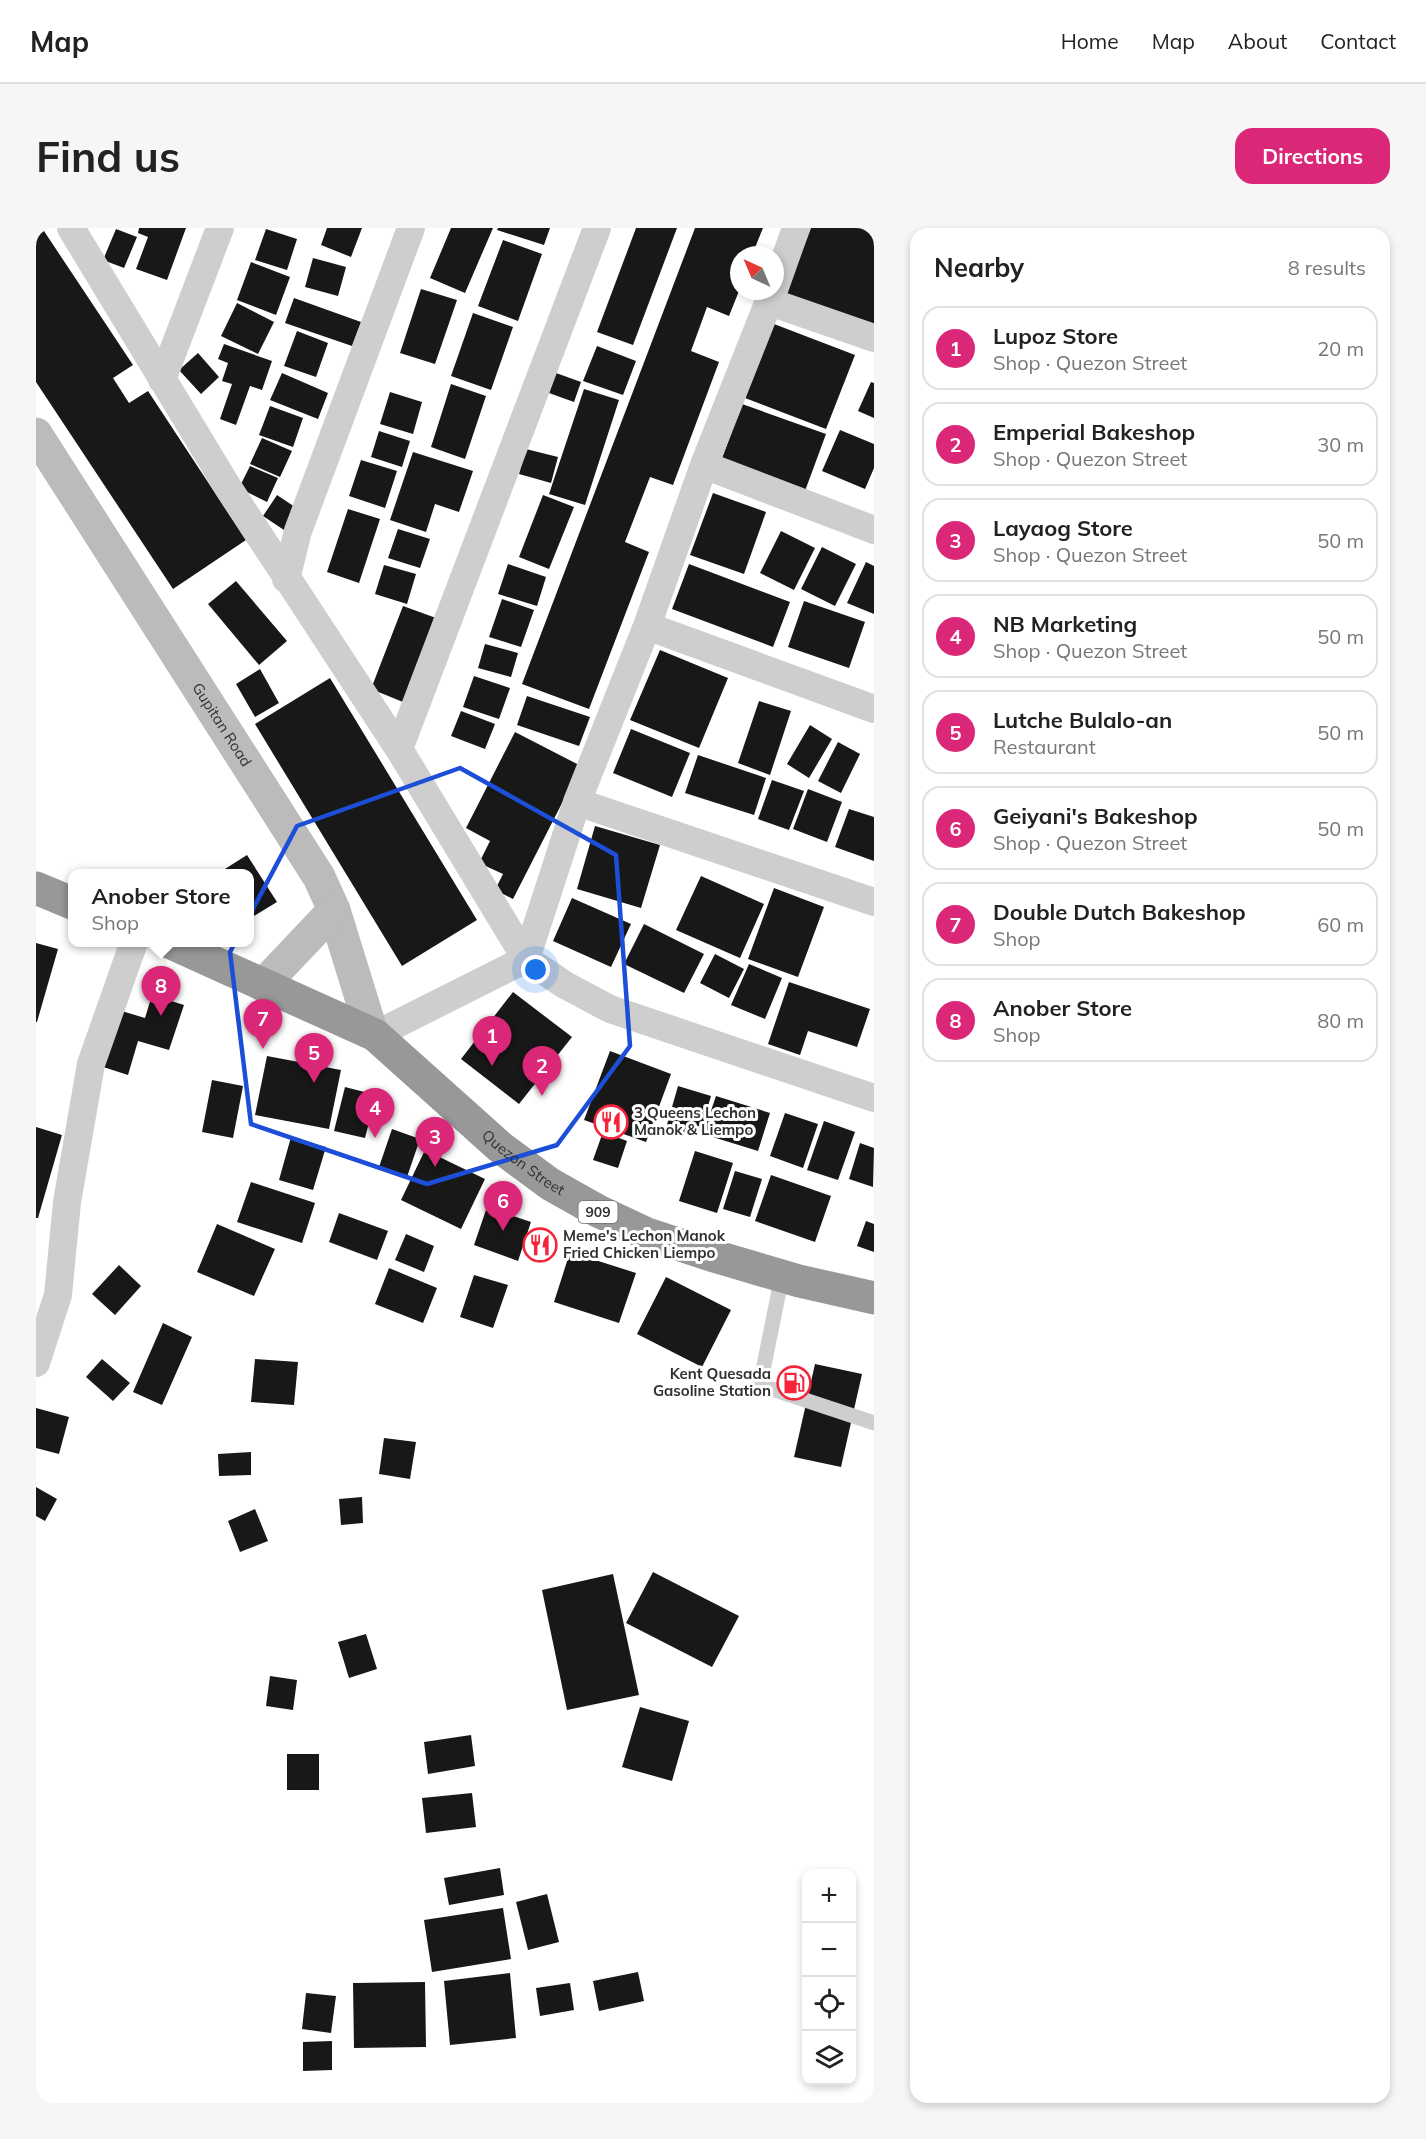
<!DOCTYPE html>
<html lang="en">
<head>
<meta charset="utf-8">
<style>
  body { margin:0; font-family:Mulish,sans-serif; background:#f6f6f6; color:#222 }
  .controls { position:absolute; right:18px; bottom:18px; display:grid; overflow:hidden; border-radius:12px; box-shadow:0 3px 9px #0003 }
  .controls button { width:54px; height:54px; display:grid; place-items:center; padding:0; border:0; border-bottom:2px solid #e0e0e0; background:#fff; color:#222; font:30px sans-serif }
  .compass { position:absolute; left:694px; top:18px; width:54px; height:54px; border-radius:50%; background:#fff; box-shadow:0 3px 9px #0003; rotate:316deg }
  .you { position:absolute; left:500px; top:742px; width:21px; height:21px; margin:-15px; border:4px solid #fff; border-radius:50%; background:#1a73e8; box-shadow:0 0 0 9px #1a73e833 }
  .badge { display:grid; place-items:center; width:39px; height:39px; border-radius:50%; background:#db2777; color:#fff; font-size:20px; font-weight:700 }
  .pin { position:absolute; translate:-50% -50px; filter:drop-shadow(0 2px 3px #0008) }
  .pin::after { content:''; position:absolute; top:32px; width:21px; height:18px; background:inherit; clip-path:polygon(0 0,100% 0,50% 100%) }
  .popup { position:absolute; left:32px; top:641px; width:186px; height:78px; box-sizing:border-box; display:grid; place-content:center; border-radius:12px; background:#fff; filter:drop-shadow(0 2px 4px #0005); font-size:20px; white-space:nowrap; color:#767676 }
  .popup b { font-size:22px; color:#222 }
  .popup::after { content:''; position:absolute; left:50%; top:100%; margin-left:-12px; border:12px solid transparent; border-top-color:#fff }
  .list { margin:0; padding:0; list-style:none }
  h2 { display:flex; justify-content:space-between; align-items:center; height:78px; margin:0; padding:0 24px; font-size:26px }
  h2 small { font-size:20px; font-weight:400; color:#767676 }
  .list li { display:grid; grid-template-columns:39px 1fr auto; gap:18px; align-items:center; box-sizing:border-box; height:84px; margin:0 12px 12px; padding:0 12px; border:2px solid #e0e0e0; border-radius:18px }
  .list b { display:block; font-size:22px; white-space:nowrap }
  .list p { margin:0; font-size:20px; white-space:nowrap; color:#767676 }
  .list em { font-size:20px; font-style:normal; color:#767676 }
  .icon { flex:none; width:33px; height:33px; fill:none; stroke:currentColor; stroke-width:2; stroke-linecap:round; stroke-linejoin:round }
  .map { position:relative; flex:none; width:838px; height:1875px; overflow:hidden; border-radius:18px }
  header { display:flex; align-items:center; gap:36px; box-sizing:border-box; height:84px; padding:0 30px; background:#fff; border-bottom:2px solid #e0e0e0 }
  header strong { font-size:28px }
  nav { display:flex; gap:33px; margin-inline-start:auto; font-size:21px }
  .intro { display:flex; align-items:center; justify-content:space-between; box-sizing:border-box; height:144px; padding:0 36px }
  h1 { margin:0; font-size:42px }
  .button { padding:15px 27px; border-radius:18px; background:#db2777; color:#fff; font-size:21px; font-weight:700 }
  main { display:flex; gap:36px; padding:0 36px }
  aside { flex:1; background:#fff; border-radius:18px; box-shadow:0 3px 9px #0003 }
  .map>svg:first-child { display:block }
</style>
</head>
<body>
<header>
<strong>Map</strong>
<nav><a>Home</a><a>Map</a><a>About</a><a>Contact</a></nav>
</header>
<div class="intro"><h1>Find us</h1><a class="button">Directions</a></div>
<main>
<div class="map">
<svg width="838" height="1875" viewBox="0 0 838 1875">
  <rect width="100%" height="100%" fill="#fff"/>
  <path fill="#181818" d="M0 0H6L97 137 77 150 93 175 112 163 210 312 137 361 0 154Z
    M103 0H150L131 52 100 41 112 9 102 5Z
    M291 0H326L315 29 285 17Z
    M415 0H457L429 65 394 50Z
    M462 0H514L508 17 461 2Z
    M600 0H641L597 117 561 104Z
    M659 0H727L716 27H703V63L693 88 671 79 655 123 683 134 637 257 614 249 589 314 613 324 553 481 486 456Z
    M775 0H838V103L748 68Z
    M80 1 101 9 88 40 67 32Z
    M230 1 261 11 251 42 219 32Z
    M467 12 506 26 482 93 442 78Z
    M277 30 310 39 302 68 269 59Z
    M215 34 254 49 240 87 201 72Z
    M385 61 421 72 399 136 364 125Z
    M258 70 325 94 316 118 249 95Z
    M201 75 238 94 222 126 185 108Z
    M437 85 477 99 455 162 415 148Z
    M738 96 819 127 790 201 709 170Z
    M261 103 292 115 280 149 248 138Z
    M188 116 236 133 226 162 214 158 200 197 184 191 196 156 186 153 192 135 182 131Z
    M561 118 600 133 587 167 547 153Z
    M162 125 183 149 165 166 143 142Z
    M246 145 292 165 282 191 234 172Z
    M520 145 545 154 538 174 513 165Z
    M835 154 838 155V190L822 183Z
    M415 156 450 168 429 231 395 219Z
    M548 161 583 172 549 277 513 266Z
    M354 164 386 174 377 206 344 196Z
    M706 176 790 206 769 263 685 233Z
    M234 178 267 190 257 219 223 207Z
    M804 202 838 216V240L829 261 786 243Z
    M343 203 374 213 366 239 335 229Z
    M226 210 256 223 244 249 214 236Z
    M490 221 522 229 515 255 483 246Z
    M377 224 437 243 423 284 399 276 390 304 354 292Z
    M325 232 361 243 349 280 313 268Z
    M214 238 242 250 231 274 203 260Z
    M677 265 730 284 708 346 654 327Z
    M241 267 265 283 251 304 227 288Z
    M507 267 538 279 513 341 483 329Z
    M312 281 344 291 323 355 291 344Z
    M362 301 394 311 384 340 352 330Z
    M745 303 779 320 758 362 724 345Z
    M786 319 820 336 799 378 765 361Z
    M830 334 838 338V386L811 375Z
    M472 336 510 349 501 378 462 366Z
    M653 336 754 374 737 419 636 381Z
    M348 337 380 346 371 376 339 366Z
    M200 353 251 413 223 437 172 376Z
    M466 371 498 382 485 419 453 409Z
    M768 373 829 394 813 440 752 419Z
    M367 378 400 390 367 474 335 461Z
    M449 416 482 425 475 449 442 440Z
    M624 422 692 450 663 520 594 492Z
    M224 441 243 475 219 489 200 456Z
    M438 448 474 460 463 491 427 479Z
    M294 450 441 692 366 738 219 496Z
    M491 468 554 489 543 518 481 497Z
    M723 473 755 483 734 547 702 535Z
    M425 483 459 496 449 521 415 508Z
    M774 497 796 511 773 550 751 536Z
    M595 501 654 525 636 569 577 545Z
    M479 504 545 538 477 671 459 662 467 646 443 635 454 613 430 600Z
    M802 514 824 526 805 565 782 553Z
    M662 527 730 550 718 587 649 565Z
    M736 552 768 563 753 602 722 591Z
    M772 561 806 574 791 614 757 601Z
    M813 581 838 589V633L799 619Z
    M559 598 624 617 605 680 541 661Z
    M211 627 241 674 213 691V646H181Z
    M665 648 728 676 704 730 640 702Z
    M738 660 788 679 762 749 712 731Z
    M536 670 595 696 575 739 517 713Z
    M608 696 668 726 648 765 588 736Z
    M0 715 22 721 1 794H0Z
    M679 726 708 741 693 770 664 755Z
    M713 736 746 750 729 791 695 777Z
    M753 754 834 781 821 819 772 803 764 827 732 816Z
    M477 764 536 809 483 876 425 831Z
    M116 767 148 777 133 822 102 813 92 847 61 837 79 781 109 790Z
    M574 823 635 846 610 914 548 892Z
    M231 828 305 842 293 901 219 887Z
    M176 852 207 858 197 910 166 904Z
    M642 858 675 868 663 909 630 900Z
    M309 859 340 867 329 910 298 903Z
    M680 868 734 885 722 923 667 906Z
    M749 885 782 896 767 940 734 928Z
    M788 893 819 904 802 952 771 942Z
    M0 899 26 907 2 990H0Z
    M356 901 384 911 371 949 343 939Z
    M567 904 591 913 582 940 557 932Z
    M255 909 290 919 277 962 243 952Z
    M824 915 838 920 837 959 813 951Z
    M389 922 449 951 425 1001 365 972Z
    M659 923 697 935 681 985 643 973Z
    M699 943 726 951 714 989 687 981Z
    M735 947 795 968 779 1014 719 993Z
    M215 954 279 975 266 1015 201 994Z
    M451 979 495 994 482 1033 438 1017Z
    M303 985 352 1003 341 1032 293 1014Z
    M830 993 838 996V1024L821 1018Z
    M181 996 239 1021 218 1068 161 1044Z
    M370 1006 398 1018 388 1044 359 1032Z
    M534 1024 600 1045 583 1095 518 1074Z
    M83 1037 105 1058 79 1087 56 1066Z
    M353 1040 401 1060 387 1095 339 1076Z
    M438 1047 472 1057 457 1100 424 1089Z
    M630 1049 695 1082 666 1139 601 1106Z
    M127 1095 156 1109 126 1177 97 1164Z
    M66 1131 94 1155 77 1173 50 1149Z
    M219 1131 262 1134 258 1177 215 1174Z
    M779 1136 826 1146 805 1239 758 1229Z
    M0 1180 33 1189 23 1226 0 1220Z
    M348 1210 380 1214 374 1251 343 1246Z
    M215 1224V1247L183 1248 182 1226Z
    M0 1259 21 1271 9 1293 0 1288Z
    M326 1269 327 1295 305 1297 303 1271Z
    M219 1281 232 1313 204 1324 192 1293Z
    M617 1344 703 1388 676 1439 590 1395Z
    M577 1346 603 1467 531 1482 506 1362Z
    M330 1406 341 1441 313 1450 302 1414Z
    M234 1448 261 1452 257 1482 230 1478Z
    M604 1479 653 1493 636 1553 586 1539Z
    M435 1507 439 1538 392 1546 388 1514Z
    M251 1526H283V1562H251Z
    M436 1565 440 1599 390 1605 386 1570Z
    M464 1640 468 1667 413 1677 408 1650Z
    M511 1666 523 1714 492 1722 480 1674Z
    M467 1680 475 1731 396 1744 388 1692Z
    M602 1744 608 1773 563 1783 557 1753Z
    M474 1745 480 1810 414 1817 408 1753Z
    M389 1754 390 1819 318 1820 317 1755Z
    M534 1755 538 1782 504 1788 500 1760Z
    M270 1765 300 1768 295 1805 266 1801Z
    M296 1813V1842L267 1843V1814Z"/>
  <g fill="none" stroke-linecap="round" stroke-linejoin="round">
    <path stroke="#cecece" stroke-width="15" d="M746 1048 724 1157 838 1195"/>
    <path stroke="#cecece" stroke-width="28" d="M35 0 193 261 363 521 490 731 529 757 574 781 838 870
      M739 59 760 0
      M734 74 838 110
      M126 152 184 0
      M668 237 838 302
      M250 351 262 303 375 0
      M611 398 838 481
      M363 521 561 0
      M541 574 838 674
      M339 807 490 731 541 574 611 398 668 237 737 63
      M0 1135 22 1067 31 974 55 836 98 714"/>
    <g stroke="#bbb" stroke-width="33">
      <path id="s1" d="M0 206 283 649 298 682 336 805"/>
      <path d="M227 757 298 682"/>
    </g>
    <g stroke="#989898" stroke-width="33">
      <path d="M0 660 36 675"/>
      <path id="s2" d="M133 714 339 807 464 919 514 956 562 983 611 1006 678 1028 763 1053 838 1070"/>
    </g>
  </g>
  <path fill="none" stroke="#1d4ed8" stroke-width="4.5" stroke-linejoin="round" d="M424 540 580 627 594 818 521 917 391 956 215 896 194 724 261 598Z"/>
  <defs>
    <symbol id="restaurant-ring" viewBox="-11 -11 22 22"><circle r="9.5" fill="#fff" stroke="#f6253c" stroke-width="1.5"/><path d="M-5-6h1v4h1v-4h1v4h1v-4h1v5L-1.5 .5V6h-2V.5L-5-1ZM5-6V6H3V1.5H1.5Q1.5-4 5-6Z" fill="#f6253c"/></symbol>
    <symbol id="fuel-ring" viewBox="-11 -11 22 22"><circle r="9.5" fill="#fff" stroke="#f6253c" stroke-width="1.5"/><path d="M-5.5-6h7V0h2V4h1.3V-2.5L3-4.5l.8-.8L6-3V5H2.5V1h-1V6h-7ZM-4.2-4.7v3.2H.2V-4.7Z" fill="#f6253c"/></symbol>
  </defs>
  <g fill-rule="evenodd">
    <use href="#restaurant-ring" x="556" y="875" width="38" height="38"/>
    <use href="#restaurant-ring" x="485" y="998" width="38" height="38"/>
    <use href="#fuel-ring" x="739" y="1136" width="38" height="38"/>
  </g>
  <g text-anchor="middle" stroke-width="6" stroke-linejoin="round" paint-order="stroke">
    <rect fill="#fff" stroke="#6f6f6f" stroke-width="1.5" x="542.5" y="973" width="39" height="22" rx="4.5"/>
    <g font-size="14" font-weight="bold" fill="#313131">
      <text x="562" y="989">909</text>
    </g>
    <g font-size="15" fill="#313131" stroke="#fff">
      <text dy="5" stroke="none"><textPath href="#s1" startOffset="345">Gupitan Road</textPath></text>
      <text dy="5" stroke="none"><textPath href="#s2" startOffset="422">Quezon Street</textPath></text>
    </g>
    <g font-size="15" font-weight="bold" fill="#313131" stroke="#fff" text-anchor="start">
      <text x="598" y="890">3 Queens Lechon<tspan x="598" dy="17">Manok &amp; Liempo</tspan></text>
      <text x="527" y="1013">Meme's Lechon Manok<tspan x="527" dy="17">Fried Chicken Liempo</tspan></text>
      <text x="735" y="1151" text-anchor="end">Kent Quesada<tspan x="735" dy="17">Gasoline Station</tspan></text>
    </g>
  </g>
</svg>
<div class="controls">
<button>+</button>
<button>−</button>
<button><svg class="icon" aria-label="locate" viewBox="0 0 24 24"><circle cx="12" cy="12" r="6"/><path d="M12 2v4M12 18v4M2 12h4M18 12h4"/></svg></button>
<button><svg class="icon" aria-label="layers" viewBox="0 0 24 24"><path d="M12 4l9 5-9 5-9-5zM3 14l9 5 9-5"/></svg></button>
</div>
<svg class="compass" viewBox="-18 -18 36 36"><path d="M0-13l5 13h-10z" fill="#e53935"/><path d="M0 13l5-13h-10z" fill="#767676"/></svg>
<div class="you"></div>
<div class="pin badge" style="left:456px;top:838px">1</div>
<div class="pin badge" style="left:506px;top:868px">2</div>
<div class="pin badge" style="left:399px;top:939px">3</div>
<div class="pin badge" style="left:339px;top:910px">4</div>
<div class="pin badge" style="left:278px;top:855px">5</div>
<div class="pin badge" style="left:467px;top:1003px">6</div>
<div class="pin badge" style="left:227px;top:821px">7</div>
<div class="pin badge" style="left:125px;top:788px">8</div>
<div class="popup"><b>Anober Store</b>Shop</div>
</div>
<aside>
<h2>Nearby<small>8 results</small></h2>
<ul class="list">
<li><span class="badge">1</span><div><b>Lupoz Store</b><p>Shop · Quezon Street</p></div><em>20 m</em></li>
<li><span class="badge">2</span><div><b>Emperial Bakeshop</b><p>Shop · Quezon Street</p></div><em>30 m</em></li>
<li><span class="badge">3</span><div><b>Layaog Store</b><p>Shop · Quezon Street</p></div><em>50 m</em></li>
<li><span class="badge">4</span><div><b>NB Marketing</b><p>Shop · Quezon Street</p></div><em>50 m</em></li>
<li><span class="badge">5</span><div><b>Lutche Bulalo-an</b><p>Restaurant</p></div><em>50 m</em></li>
<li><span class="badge">6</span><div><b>Geiyani's Bakeshop</b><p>Shop · Quezon Street</p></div><em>50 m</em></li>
<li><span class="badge">7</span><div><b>Double Dutch Bakeshop</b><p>Shop</p></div><em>60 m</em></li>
<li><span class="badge">8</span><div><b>Anober Store</b><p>Shop</p></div><em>80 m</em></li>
</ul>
</aside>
</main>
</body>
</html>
